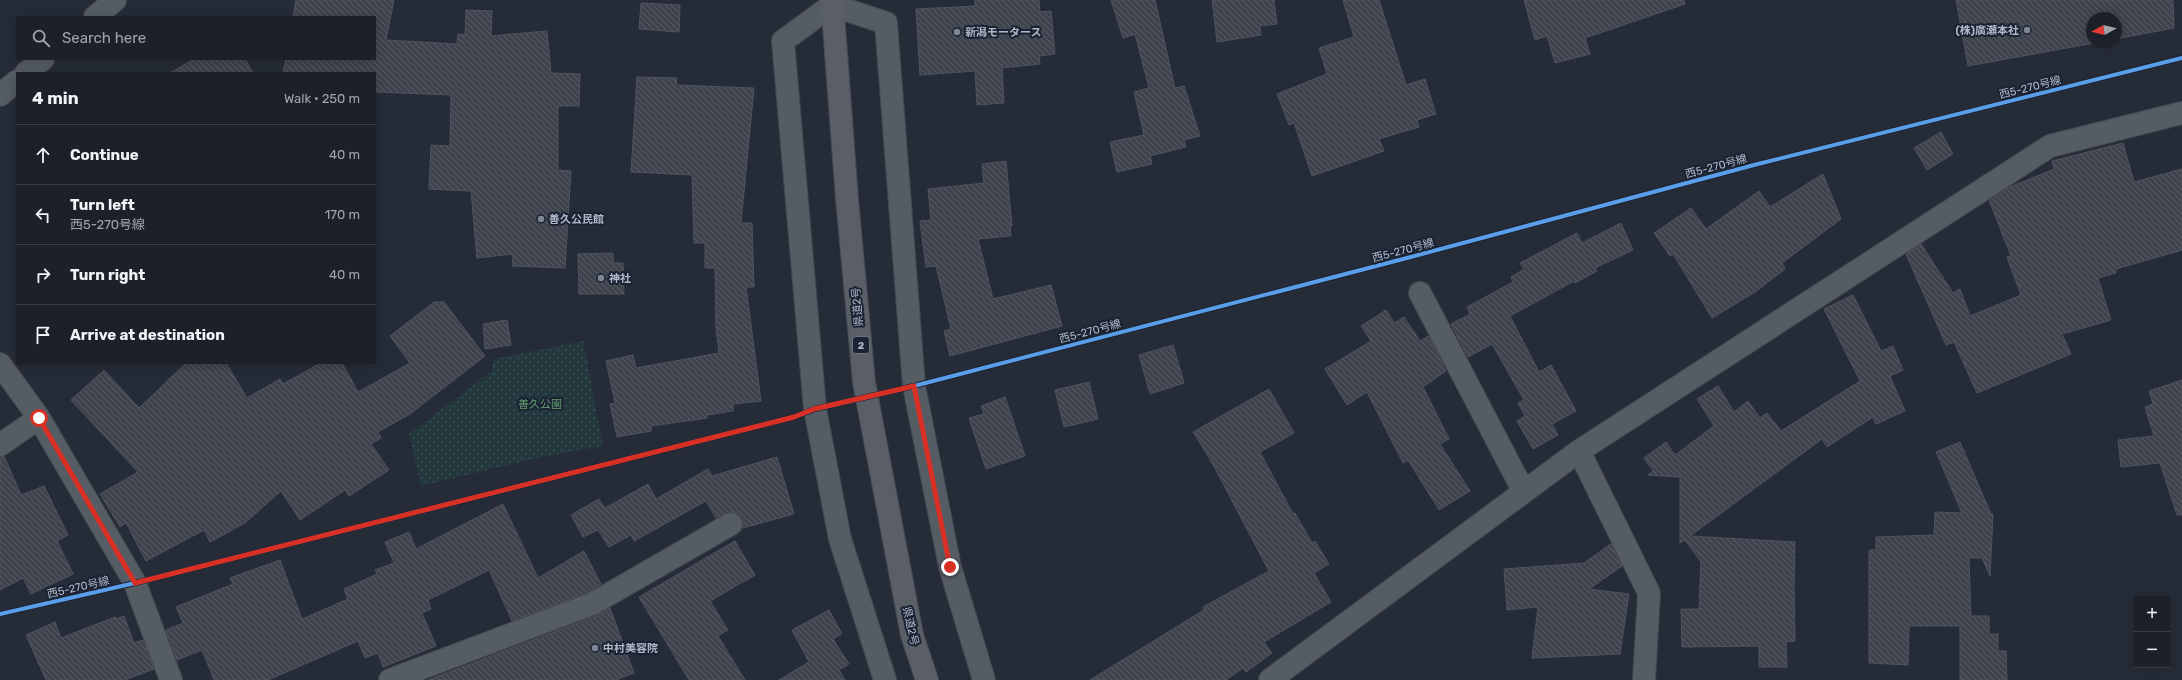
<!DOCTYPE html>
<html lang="en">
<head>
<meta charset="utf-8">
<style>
  body { margin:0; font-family:Rubik,"Noto Sans JP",sans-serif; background:#252931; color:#f1f3f6 }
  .controls { position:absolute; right:12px; bottom:12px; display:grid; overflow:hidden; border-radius:0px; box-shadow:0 2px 10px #0003 }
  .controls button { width:36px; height:36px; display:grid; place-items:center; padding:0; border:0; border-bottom:1px solid #3a3e46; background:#1c2129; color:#f1f3f6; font:20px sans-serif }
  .compass { position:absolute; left:2086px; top:12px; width:36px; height:36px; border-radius:50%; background:#1c2129; box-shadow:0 2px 10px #0003; rotate:262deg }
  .stop { position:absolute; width:12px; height:12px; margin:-9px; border:3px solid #d93025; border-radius:50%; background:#fff }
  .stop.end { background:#d93025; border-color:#fff; box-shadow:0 1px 4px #0008 }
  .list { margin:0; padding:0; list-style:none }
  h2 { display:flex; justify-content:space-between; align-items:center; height:52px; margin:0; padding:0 16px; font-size:17px }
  h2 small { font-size:13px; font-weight:400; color:#a0a3a8 }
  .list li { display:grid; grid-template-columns:26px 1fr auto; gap:12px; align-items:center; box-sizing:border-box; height:60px; padding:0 16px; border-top:1px solid #3a3e46 }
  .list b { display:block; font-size:15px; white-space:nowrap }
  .list p { margin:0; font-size:13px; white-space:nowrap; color:#a0a3a8 }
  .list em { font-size:13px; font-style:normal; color:#a0a3a8 }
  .icon { flex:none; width:22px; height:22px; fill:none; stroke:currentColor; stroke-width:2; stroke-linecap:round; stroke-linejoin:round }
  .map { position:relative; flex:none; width:2182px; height:680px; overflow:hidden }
  .search { position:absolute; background:#1c2129; box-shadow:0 2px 10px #0003; left:16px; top:16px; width:360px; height:44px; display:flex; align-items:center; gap:10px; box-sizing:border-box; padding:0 14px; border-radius:0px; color:#a0a3a8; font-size:15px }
  .panel { position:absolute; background:#1c2129; box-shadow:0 2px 10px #0003; left:16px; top:72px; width:360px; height:292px; border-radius:0px }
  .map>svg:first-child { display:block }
</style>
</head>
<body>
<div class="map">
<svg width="2182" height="680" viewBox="0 0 2182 680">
  <defs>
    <pattern id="park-dots" width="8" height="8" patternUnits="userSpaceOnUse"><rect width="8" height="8" fill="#23383d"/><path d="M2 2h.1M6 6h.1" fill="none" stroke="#405358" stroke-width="1.8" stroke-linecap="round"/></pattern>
    <pattern id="building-back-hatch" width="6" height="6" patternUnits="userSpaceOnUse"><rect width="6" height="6" fill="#3e434d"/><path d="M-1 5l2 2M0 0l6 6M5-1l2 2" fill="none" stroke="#575c65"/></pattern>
  </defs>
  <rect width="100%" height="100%" fill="#262c37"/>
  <path fill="url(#park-dots)" d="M583 341 603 446 537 458 421 486 409 434 492 371 494 359Z"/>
  <path fill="url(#building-back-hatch)" stroke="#4e545f" d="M296 0H394L386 40 457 44 458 34 465 35 466 10 492 11 491 36 547 31 551 73 580 74 579 106H558V170L571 171 565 268 512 266 513 254 477 258 471 191 429 189 431 145 450 146 451 95 375 92V73H283L286 59H375V17H293Z
    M975 0H1039L1040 12 1051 11 1055 54 1039 56 1040 64 1002 68 1004 103 977 105 975 71 920 75 916 9 975 6Z
    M1111 0H1155L1175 88 1184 86 1200 136 1184 140 1186 147 1150 156 1152 164 1117 172 1110 142 1144 135 1134 92 1149 88 1135 34 1123 38Z
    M1212 0H1274L1277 24 1260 26 1261 35 1217 42Z
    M1343 0H1379L1406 85 1425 79 1436 114 1417 120 1419 127 1379 139 1384 151 1312 176 1294 123 1289 125 1277 94 1327 74 1319 48 1354 37Z
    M1524 0H1684L1685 4 1585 38 1590 54 1555 63 1547 36 1535 40Z
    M1956 0H2173L2174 28 2116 39V18H2092V42H2100L1968 66Z
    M641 3 680 5 679 32 639 29Z
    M194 59H245L253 73H170Z
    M637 77 677 78 676 85 754 88 741 223H752L754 287H746L761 401 733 404V411L707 415V418L651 426V431L617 437 610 404 615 403 606 361 633 355 636 368 719 353 716 328 715 268H705V243H694L692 175 631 172Z
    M1941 132 1953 154 1927 170 1914 148Z
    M2123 143 2134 182 2182 169V250L2116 269V273L2098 278 2111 320 2062 334 2071 354 1977 393 1954 342 1946 345 1906 254 1921 244 1953 293 1960 289 1970 316 2021 295 2007 257 2011 256 1989 200 2010 187 2054 169 2052 161Z
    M1006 161 1012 226H1010L1011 236 978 239 993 299 1051 285 1062 326 950 356 944 331 951 329 936 266 926 267 920 221 931 220 928 189 984 183 982 164Z
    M1823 174 1841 219 1782 263 1785 269 1755 292 1712 318 1673 254 1670 256 1654 233 1691 208 1706 229 1759 191 1770 207Z
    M1621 223 1633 250 1595 268 1597 271 1575 283 1574 281 1510 316 1539 372 1551 365 1576 411 1552 424 1558 435 1533 449 1517 421 1525 416 1518 403 1524 400 1492 344 1468 357 1451 324 1470 314 1467 307 1513 282 1511 277 1524 269 1520 263 1577 233 1582 243Z
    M613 253V263H623L624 294H579L578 254Z
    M1853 295 1881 351 1893 346 1903 370 1890 376 1905 411 1876 424 1873 417 1827 447 1822 439 1690 536 1795 542 1794 584 1795 641 1786 642 1787 667H1759V646L1682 647 1681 609H1699L1701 562 1685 540 1680 543V477L1648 475 1653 471 1644 458 1666 442 1675 455 1714 426 1697 399 1718 386 1734 412 1748 401 1760 418 1767 413 1781 431 1860 381 1824 309Z
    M434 302H444L485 356 410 414 378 432 381 438 371 444 389 470 349 496 345 490 300 520 281 491 245 523 210 542 204 530 146 561 126 523 120 527 100 494 138 472 71 400 104 370 139 408 186 363H226L247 398 280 379 283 384 321 363H342L358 392 410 363 390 336Z
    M1386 310 1394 323 1404 317 1420 341 1429 336 1446 371 1423 387 1449 439 1440 444 1470 491 1439 510 1408 460 1403 463 1367 392 1347 405 1325 369 1371 341 1361 326Z
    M507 320 511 345 485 349 483 324Z
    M1173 345 1184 383 1150 394 1139 355Z
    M2182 380V515H2177L2160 463 2121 467 2118 440 2154 436 2145 407 2153 404 2149 391Z
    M1089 382 1098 419 1064 427 1055 390Z
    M1269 389 1294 433 1260 452 1293 514 1295 513 1312 543 1315 541 1329 564 1314 573 1331 602 1264 642 1272 653 1246 672 1243 668 1226 680H1090L1204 610 1203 607 1269 571 1210 459 1193 432Z
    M1005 397 1025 456 986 469 969 418 984 414 981 406Z
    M1960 442 1991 514H1993L1990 576 1982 558H1969L1971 616H1989V634H1998V651H2006L2007 680H1960V626H1909L1908 665 1869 663V550H1876V537L1934 535 1935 512 1962 513 1936 452Z
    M4 456 21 495 44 486 68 535 57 541 73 574 31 594 23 578 0 590V457Z
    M777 457 794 514 743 528 742 518 738 513 731 512 716 518 706 501 634 541 631 535 609 547 598 530 583 537 571 515 599 499 605 508 648 484 656 499 708 469 712 476Z
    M503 504 538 578 584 551 601 584 587 593 512 621 489 570 428 600 431 609 422 613 436 646 383 667 378 653 365 658 358 641 268 680H214L202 650 177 660 166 630 183 623 176 607 233 584 230 578 280 560 302 619 348 599 344 589 377 574 375 570 394 563 385 542 409 532 416 549Z
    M735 541 755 575 710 601 728 630 718 636 745 680H689L639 597Z
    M1611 544 1622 566 1589 589 1629 594 1620 654 1532 658 1538 607 1507 610 1504 569 1584 563Z
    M610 608 634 673 616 680H428L596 616Z
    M829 610 842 634 833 639 849 664 839 670 845 680H779L809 662 792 630Z
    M124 616 134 643 143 640 154 669 125 680H46L26 635 55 622 61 638 115 617 116 619Z"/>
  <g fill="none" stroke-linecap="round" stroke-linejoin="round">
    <defs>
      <path id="street" d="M95 17 115 0
        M26 73 43 59
        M0 95 17 81
        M1420 293 1524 492
        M0 364 39 418 135 583 171 680
        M0 445 39 418
        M1579 451 1649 593 1644 680
        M390 680 592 604 731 524
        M885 680 840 539 815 409 783 41 832 5 886 23 914 386 950 567 984 680
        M1270 680 1579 451 2050 146 2182 113"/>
      <path id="primary" d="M832 0 847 199 864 382 912 635 927 680"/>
    </defs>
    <use href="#street" stroke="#434750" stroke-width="24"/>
    <use href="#primary" stroke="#434953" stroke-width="24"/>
    <use href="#street" stroke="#565c64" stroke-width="22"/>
    <use href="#primary" stroke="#595e67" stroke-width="22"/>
    <defs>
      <path id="cycleway" d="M0 614 135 583 794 417 815 409 914 386 1407 258 1754 165 2182 58"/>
    </defs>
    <use href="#cycleway" stroke="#1a2332" stroke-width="6"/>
    <use href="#cycleway" stroke="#5a9eea" stroke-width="4"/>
  </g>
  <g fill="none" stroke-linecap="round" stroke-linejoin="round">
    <path stroke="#d93025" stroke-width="5" d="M39 418 135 583 794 417 814 409 914 386 950 567"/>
  </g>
  <g fill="#7f8796" stroke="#1a2332" stroke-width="1.5">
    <circle cx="2027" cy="30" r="4"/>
    <circle cx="957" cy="32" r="4"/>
    <circle cx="541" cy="219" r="4"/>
    <circle cx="601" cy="278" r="4"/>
    <circle cx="595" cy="648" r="4"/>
  </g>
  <g text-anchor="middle" stroke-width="4" stroke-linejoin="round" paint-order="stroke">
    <rect fill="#1a2332" stroke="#828b9c" stroke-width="1" x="853" y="337" width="16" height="16" rx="3"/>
    <g font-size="10" font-weight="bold" fill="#afb8c9">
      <text x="861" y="349">2</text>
    </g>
    <g font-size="11" font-weight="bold" fill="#afb8c9" stroke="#1a2332" text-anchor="start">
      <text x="2019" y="34" text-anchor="end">(株)廣瀬本社</text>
      <text x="965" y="36">新潟モータース</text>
      <text x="549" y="223">善久公民館</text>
      <text x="609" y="282">神社</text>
      <text x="603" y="652">中村美容院</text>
    </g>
    <g font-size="11" fill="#afb8c9" stroke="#1a2332">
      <text transform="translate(2030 87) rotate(-14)" y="4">西5-270号線</text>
      <text transform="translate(1716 166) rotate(-15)" y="4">西5-270号線</text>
      <text transform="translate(1403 250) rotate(-15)" y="4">西5-270号線</text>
      <text transform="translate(857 307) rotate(-95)" y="4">県道2号</text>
      <text transform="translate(1090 331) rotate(-15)" y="4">西5-270号線</text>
      <text transform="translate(78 587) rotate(-13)" y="4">西5-270号線</text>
      <text transform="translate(911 626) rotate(77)" y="4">県道2号</text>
    </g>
    <g font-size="11" fill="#649c73" stroke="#1a2332">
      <text x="540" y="408">善久公園</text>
    </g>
  </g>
</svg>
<div class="controls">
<button>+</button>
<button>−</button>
</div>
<svg class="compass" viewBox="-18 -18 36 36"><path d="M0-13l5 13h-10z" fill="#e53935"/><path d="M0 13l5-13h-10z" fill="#a0a3a8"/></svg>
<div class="stop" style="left:39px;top:418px"></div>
<div class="stop end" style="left:950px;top:567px"></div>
<div class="search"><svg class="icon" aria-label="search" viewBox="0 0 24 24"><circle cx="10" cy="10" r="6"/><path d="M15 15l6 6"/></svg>Search here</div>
<section class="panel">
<h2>4 min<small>Walk · 250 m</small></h2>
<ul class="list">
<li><svg class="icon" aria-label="ahead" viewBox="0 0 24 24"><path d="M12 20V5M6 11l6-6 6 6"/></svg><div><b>Continue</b></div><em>40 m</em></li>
<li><svg class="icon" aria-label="left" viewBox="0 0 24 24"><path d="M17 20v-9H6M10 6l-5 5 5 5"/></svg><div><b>Turn left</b><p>西5-270号線</p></div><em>170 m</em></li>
<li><svg class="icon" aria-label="right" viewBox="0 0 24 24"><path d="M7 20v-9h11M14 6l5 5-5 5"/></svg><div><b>Turn right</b></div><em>40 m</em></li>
<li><svg class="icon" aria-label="arrive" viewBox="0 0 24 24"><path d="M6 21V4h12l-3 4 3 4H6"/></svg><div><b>Arrive at destination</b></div></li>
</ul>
</section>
</div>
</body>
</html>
